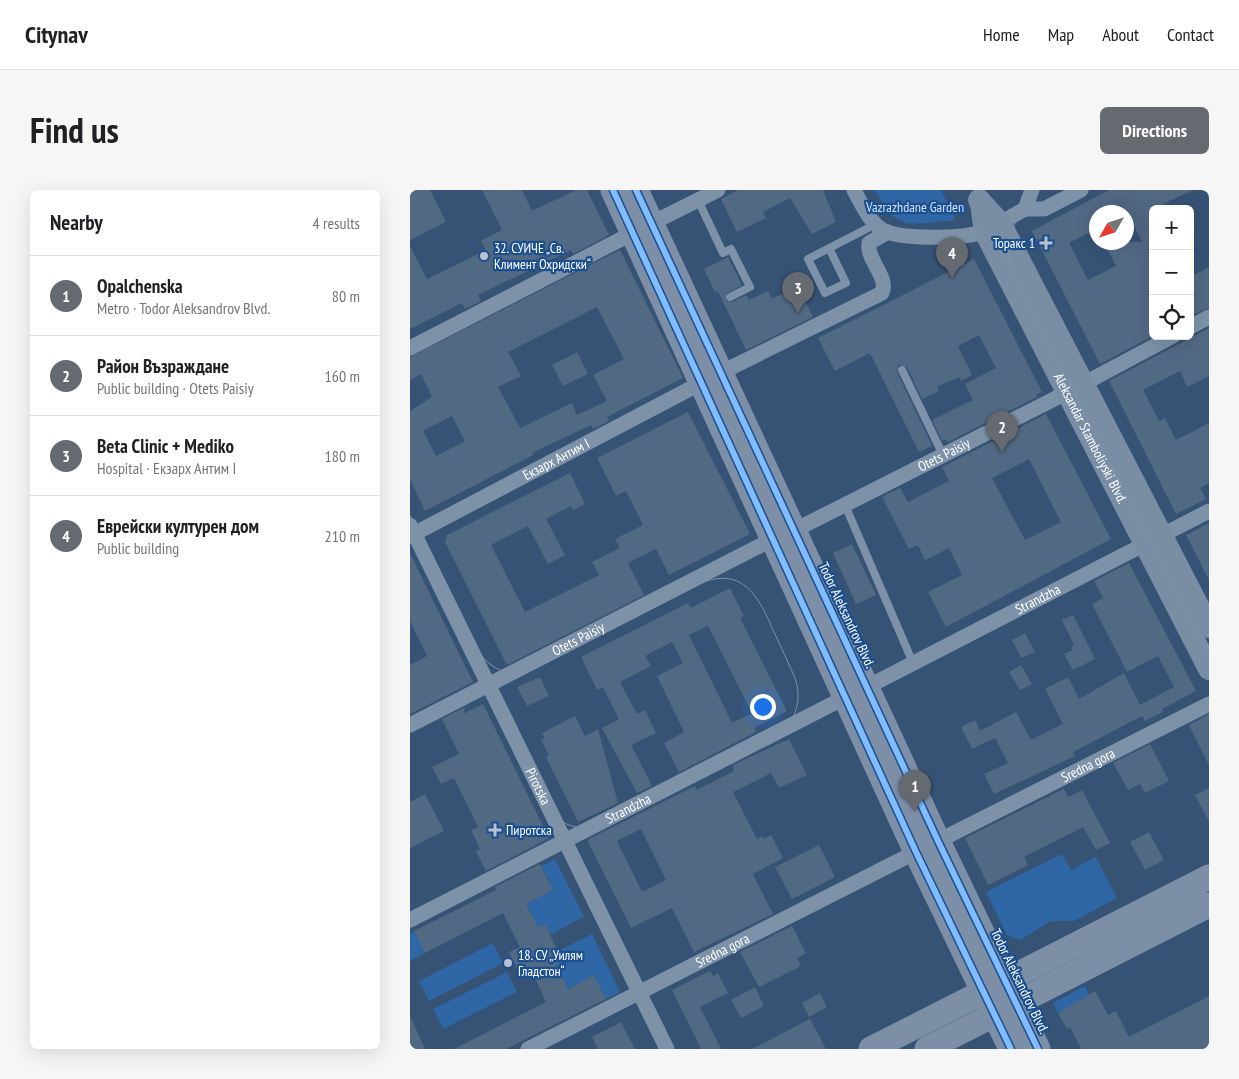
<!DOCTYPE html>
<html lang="en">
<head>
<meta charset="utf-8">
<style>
  body { margin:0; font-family:"PT Sans Narrow",sans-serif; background:#f6f6f6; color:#202124 }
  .controls { position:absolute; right:15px; top:15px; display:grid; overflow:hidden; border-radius:8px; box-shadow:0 5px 20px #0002 }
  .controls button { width:45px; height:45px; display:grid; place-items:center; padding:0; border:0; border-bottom:1px solid #e0e0e0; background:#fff; color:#202124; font:25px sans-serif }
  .compass { position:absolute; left:679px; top:15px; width:45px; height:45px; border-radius:50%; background:#fff; box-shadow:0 5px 20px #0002; rotate:231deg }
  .you { position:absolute; left:352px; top:516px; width:18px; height:18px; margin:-12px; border:4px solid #fff; border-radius:50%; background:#1a73e8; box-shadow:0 0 0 8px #1a73e833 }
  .badge { display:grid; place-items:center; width:32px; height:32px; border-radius:50%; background:#656970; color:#fff; font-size:16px; font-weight:700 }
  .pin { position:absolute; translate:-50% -41px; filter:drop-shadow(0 1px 2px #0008) }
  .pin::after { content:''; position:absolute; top:26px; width:18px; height:15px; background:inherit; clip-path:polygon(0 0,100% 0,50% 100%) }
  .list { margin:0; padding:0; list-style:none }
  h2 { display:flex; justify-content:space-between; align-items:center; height:65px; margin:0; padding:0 20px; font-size:21px }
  h2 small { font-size:16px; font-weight:400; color:#757577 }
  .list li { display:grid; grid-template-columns:32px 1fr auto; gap:15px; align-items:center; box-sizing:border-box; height:80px; padding:0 20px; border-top:1px solid #e0e0e0 }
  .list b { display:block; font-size:19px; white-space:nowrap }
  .list p { margin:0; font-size:16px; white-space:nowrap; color:#757577 }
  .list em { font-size:16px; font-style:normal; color:#757577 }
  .icon { flex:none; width:28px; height:28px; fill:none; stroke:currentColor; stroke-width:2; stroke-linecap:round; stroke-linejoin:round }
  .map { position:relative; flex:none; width:799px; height:859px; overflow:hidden; border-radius:8px }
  header { display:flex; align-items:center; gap:30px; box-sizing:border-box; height:70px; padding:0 25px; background:#fff; border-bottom:1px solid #e0e0e0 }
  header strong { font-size:24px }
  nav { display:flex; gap:28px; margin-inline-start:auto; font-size:18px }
  .intro { display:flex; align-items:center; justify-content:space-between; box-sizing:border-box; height:120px; padding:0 30px }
  h1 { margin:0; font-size:35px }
  .button { padding:12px 22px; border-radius:8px; background:#656970; color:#fff; font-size:18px; font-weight:700 }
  main { display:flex; gap:30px; padding:0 30px }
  aside { flex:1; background:#fff; border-radius:8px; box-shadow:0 5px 20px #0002 }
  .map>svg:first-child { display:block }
</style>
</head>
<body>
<header>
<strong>Citynav</strong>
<nav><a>Home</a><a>Map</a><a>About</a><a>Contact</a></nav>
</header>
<div class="intro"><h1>Find us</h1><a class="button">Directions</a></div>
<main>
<aside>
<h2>Nearby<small>4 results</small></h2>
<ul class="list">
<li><span class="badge">1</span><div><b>Opalchenska</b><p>Metro · Todor Aleksandrov Blvd.</p></div><em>80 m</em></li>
<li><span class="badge">2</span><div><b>Район Възраждане</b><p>Public building · Otets Paisiy</p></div><em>160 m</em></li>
<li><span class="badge">3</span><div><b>Beta Clinic + Mediko</b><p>Hospital · Екзарх Антим I</p></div><em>180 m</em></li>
<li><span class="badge">4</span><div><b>Еврейски културен дом</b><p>Public building</p></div><em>210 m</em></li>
</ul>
</aside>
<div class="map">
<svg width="799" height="859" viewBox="0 0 799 859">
  <rect width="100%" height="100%" fill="#365274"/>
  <path fill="#2f66a5" d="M465 0H531L545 28 542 31C499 33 488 44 465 0Z
    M652 664 661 680 686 667 707 708 664 731H641L610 750 597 745 576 702Z
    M145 669 174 727 139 745 128 737 116 714 140 692 131 676Z
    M4 741 15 763 0 771V744Z
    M182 744 210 802 196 809 184 785 158 799 146 774 152 771 148 761Z
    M83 753 93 773 19 811 9 791Z
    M97 782 107 802 33 839 23 819Z
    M675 796 679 805 648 823 643 813Z"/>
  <path fill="#526984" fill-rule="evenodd" d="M0 0H20L36 32 0 50Z
    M72 0H112L122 21 166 0H177L199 45 163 64 161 60 68 105 71 111 55 119 52 113 0 139V56L17 89 76 60 71 51 92 40Z
    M328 0H413L426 32 402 44 380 8 353 22 356 28 327 42 311 9Z
    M699 0H783L743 19V146L690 174 622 41ZM686 22H717L732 52H694L706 76 678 90 659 53 686 39Z
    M210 60 273 188 197 227 199 231 183 239 181 235 122 263 123 265 15 321 0 289V221L22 207 11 184 0 190V167ZM187 117 214 169 183 185 197 211 167 225 162 213 110 238 88 197 111 186 98 162ZM42 226 55 251 26 266 13 241Z
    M318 67 332 95 316 104 317 111 322 112 336 105 339 110 358 101 362 109 388 96 403 127 336 160 308 101 305 102 294 79Z
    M564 69 632 202 626 205 627 207 538 252 536 249 532 251 522 230 563 210 555 194 586 178 569 145 548 156 562 185 551 191 549 187 527 197 529 201 512 209 497 177 489 175 487 182 522 256 509 262 460 163 425 181 408 148Z
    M799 77V118L782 125 780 121V87Z
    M799 138V186L777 197 770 181 733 200 749 231 755 228 766 250 799 233V293L790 298 796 309 766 324 699 191Z
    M167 162 178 184 153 196 142 175Z
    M278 222 340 344 259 385 246 359 218 373 234 405 97 475 35 352 37 345 160 283 175 314 163 320 161 316 136 329 155 365 138 374 118 336 81 355 115 422 189 385 182 372 210 358 205 349 233 335 216 301 206 306 187 268Z
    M636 224 701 349 536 437 518 402 552 385 539 358 515 370 508 355 499 359 472 307 490 298 498 312 539 291 532 277ZM619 269 651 332 615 350 582 288Z
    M799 333V390L776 345Z
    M442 354 466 405 446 414 423 363Z
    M0 363 63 492 0 524V475L17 466 0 431Z
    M719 373 786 501 752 519 753 522 735 531 732 526 663 562 665 566 584 604 574 584 598 573 585 548 562 559 551 537 565 530 570 541 606 522 621 550 653 534 635 499 658 487 669 509 714 483 730 515 764 497 748 466 717 482 682 414 693 408 684 391Z
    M320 398 334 426 330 428 377 521 344 538 346 542 269 582 254 553 274 542 247 486 273 473 262 452 235 466 241 476 210 492 227 524 235 520 246 543 221 555 242 596 227 603 192 538 209 529 193 497 187 500 171 467 278 413 281 418ZM298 436 342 523 322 533 279 445Z
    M663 425 685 469 663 480 654 464 663 460 661 456 664 455 652 430Z
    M615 443 625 462 611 468 602 450Z
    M611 475 622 494 610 500 599 482Z
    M130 487 139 506 117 516 107 497Z
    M73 514 139 648 76 681 66 661 70 659 61 640 68 637 44 588 31 594 22 577 49 564 32 529 55 517 53 524Z
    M799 524V575L779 535Z
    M165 526 175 546 188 539 208 613 168 632 136 567 139 566 131 550 135 548 132 543Z
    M379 549 397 585 369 598 361 583 323 602 347 649 352 646 354 649 361 645 373 668 343 684 363 724 284 762 262 718 221 738 178 652 179 649 285 596 287 600 324 581 323 575ZM231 639 256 690 232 702 207 651Z
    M740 554 759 591 735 603 730 594 718 600 703 573Z
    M799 598V632L785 605Z
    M654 599 658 607 672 600 700 653 686 660 673 637 614 667 618 675 578 695 555 648Z
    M15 604 34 641 0 658V612Z
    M739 642 754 670 735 680 720 652Z
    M409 655 425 687 382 709 365 677Z
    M130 674 143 700 116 714 128 737 135 734 152 771 146 774 158 799 184 785 196 809 96 859H44L136 812 120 777 109 783 99 762 110 757 93 723 15 763 4 741 86 700 85 697Z
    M382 736 396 763 387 768 391 776 349 797 330 762Z
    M300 781 303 786 308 783 318 803 290 817 311 859H291L262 800Z
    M345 797 354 816 331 828 321 810Z
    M685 801 698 825 706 821 719 847 799 806V859H671L660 837 657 839 648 823Z
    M410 803 417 817 399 827 392 813Z
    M0 826 15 859H0Z
    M400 829 416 859H342Z
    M211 832 225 859H188L182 847Z"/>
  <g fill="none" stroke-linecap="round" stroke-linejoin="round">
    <path stroke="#7d92a8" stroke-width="8" d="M288 10 313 63 321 59 340 97 320 107
      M419 58 436 93 415 103 398 69 466 34
      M492 180 533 265
      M435 315 503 473"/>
    <g stroke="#7d92a8" stroke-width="15">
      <path d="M444 0C451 13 460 33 473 40 490 50 559 49 575 41"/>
      <path d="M615 19H634L671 0"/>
      <path d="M242 33 308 0"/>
      <path d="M590 33 615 19 622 0"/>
      <path d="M780 137 799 127"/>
      <path d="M0 158 223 43"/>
      <path d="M310 183 472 103C479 86 456 70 459 53L478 42"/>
      <path id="s1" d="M0 335 257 859"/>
      <path id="s2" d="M383 341 658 202 763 146"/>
      <path id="s3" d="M0 346 291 193"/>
      <path id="s4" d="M457 497 799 321"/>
      <path id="s5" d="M0 535 363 349"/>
      <path id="s6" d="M528 651 799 514"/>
      <path id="s7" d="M0 730 436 507"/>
      <path id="s8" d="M118 859 506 662"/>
    </g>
    <g stroke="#798da4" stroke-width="22">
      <path d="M569 10 590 33 599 50 799 437"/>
      <path id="s9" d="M571 14 575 42 799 479"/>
    </g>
    <path stroke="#7d8ea7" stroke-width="25" d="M203 0 506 662 601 859
      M226 0 528 651 628 859
      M461 859 799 687
      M517 859 799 715"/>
    <path stroke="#7e92a7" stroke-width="1" d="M440 0C447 14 455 31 468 41 501 69 564 28 592 62L799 466
      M449 0C456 12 464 29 476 37 507 57 563 25 591 51
      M599 72 600 46 618 0
      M0 325 261 859
      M0 345 252 859
      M63 453C75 474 90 486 115 483L291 393C334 376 349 408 364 442 371 457 378 472 385 488 392 509 387 526 372 542L194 634C169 644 148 634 132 614"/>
    <defs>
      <path id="cycleway" d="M203 0 506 662 601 859
        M226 0 528 651 628 859"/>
    </defs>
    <use href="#cycleway" stroke="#1b4f8f" stroke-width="9"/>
    <use href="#cycleway" stroke="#80bcff" stroke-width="6"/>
  </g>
  <g fill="#b9c2ce" stroke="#1b4f8f" stroke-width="2">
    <path d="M633.5 45.5h5v5h5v5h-5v5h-5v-5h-5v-5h5z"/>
    <circle cx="74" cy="66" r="5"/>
    <path d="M82.5 632.5h5v5h5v5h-5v5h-5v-5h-5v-5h5z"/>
    <circle cx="98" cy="773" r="5"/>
  </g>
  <g text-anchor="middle" stroke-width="4.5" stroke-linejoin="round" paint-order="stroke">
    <g font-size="14" fill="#cfe3fa" stroke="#1b4f8f">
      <text x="505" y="22">Vazrazhdane Garden</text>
    </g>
    <g font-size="14" fill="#fff" stroke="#1b4f8f" text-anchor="start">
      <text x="625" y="58" text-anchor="end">Торакс 1</text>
      <text x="84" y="63">32. СУИЧЕ „Св.<tspan x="84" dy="16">Климент Охридски“</tspan></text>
      <text x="96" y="645">Пиротска</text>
      <text x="108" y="770">18. СУ „Уилям<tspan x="108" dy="16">Гладстон“</tspan></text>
    </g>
    <g font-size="14" fill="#fff" stroke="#1b4f8f">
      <text dy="5" stroke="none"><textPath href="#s9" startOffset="260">Aleksandar Stamboliyski Blvd.</textPath></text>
      <text dy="5" stroke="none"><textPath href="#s2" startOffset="169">Otets Paisiy</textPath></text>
      <text dy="5" stroke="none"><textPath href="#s3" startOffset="165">Екзарх Антим I</textPath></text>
      <text dy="5" stroke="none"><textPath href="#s4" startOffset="192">Strandzha</textPath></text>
      <text transform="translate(437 425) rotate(65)" y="5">Todor Aleksandrov Blvd.</text>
      <text dy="5" stroke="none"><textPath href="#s5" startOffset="189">Otets Paisiy</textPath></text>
      <text dy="5" stroke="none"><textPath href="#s6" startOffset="168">Sredna gora</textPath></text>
      <text dy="5" stroke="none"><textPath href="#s1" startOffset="291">Pirotska</textPath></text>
      <text dy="5" stroke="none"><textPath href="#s7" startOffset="245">Strandzha</textPath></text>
      <text dy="5" stroke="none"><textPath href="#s8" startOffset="218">Sredna gora</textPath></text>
      <text transform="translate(610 791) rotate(64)" y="5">Todor Aleksandrov Blvd.</text>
    </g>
  </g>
</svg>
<div class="controls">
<button>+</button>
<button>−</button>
<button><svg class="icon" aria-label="locate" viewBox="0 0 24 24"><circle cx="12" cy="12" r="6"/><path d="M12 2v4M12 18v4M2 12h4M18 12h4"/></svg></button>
</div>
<svg class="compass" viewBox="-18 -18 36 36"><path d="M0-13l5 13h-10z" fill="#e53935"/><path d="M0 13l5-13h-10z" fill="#757577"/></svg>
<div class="you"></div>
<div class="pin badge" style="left:505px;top:621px">1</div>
<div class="pin badge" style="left:592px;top:262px">2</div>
<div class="pin badge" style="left:388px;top:123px">3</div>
<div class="pin badge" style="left:542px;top:88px">4</div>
</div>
</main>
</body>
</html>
